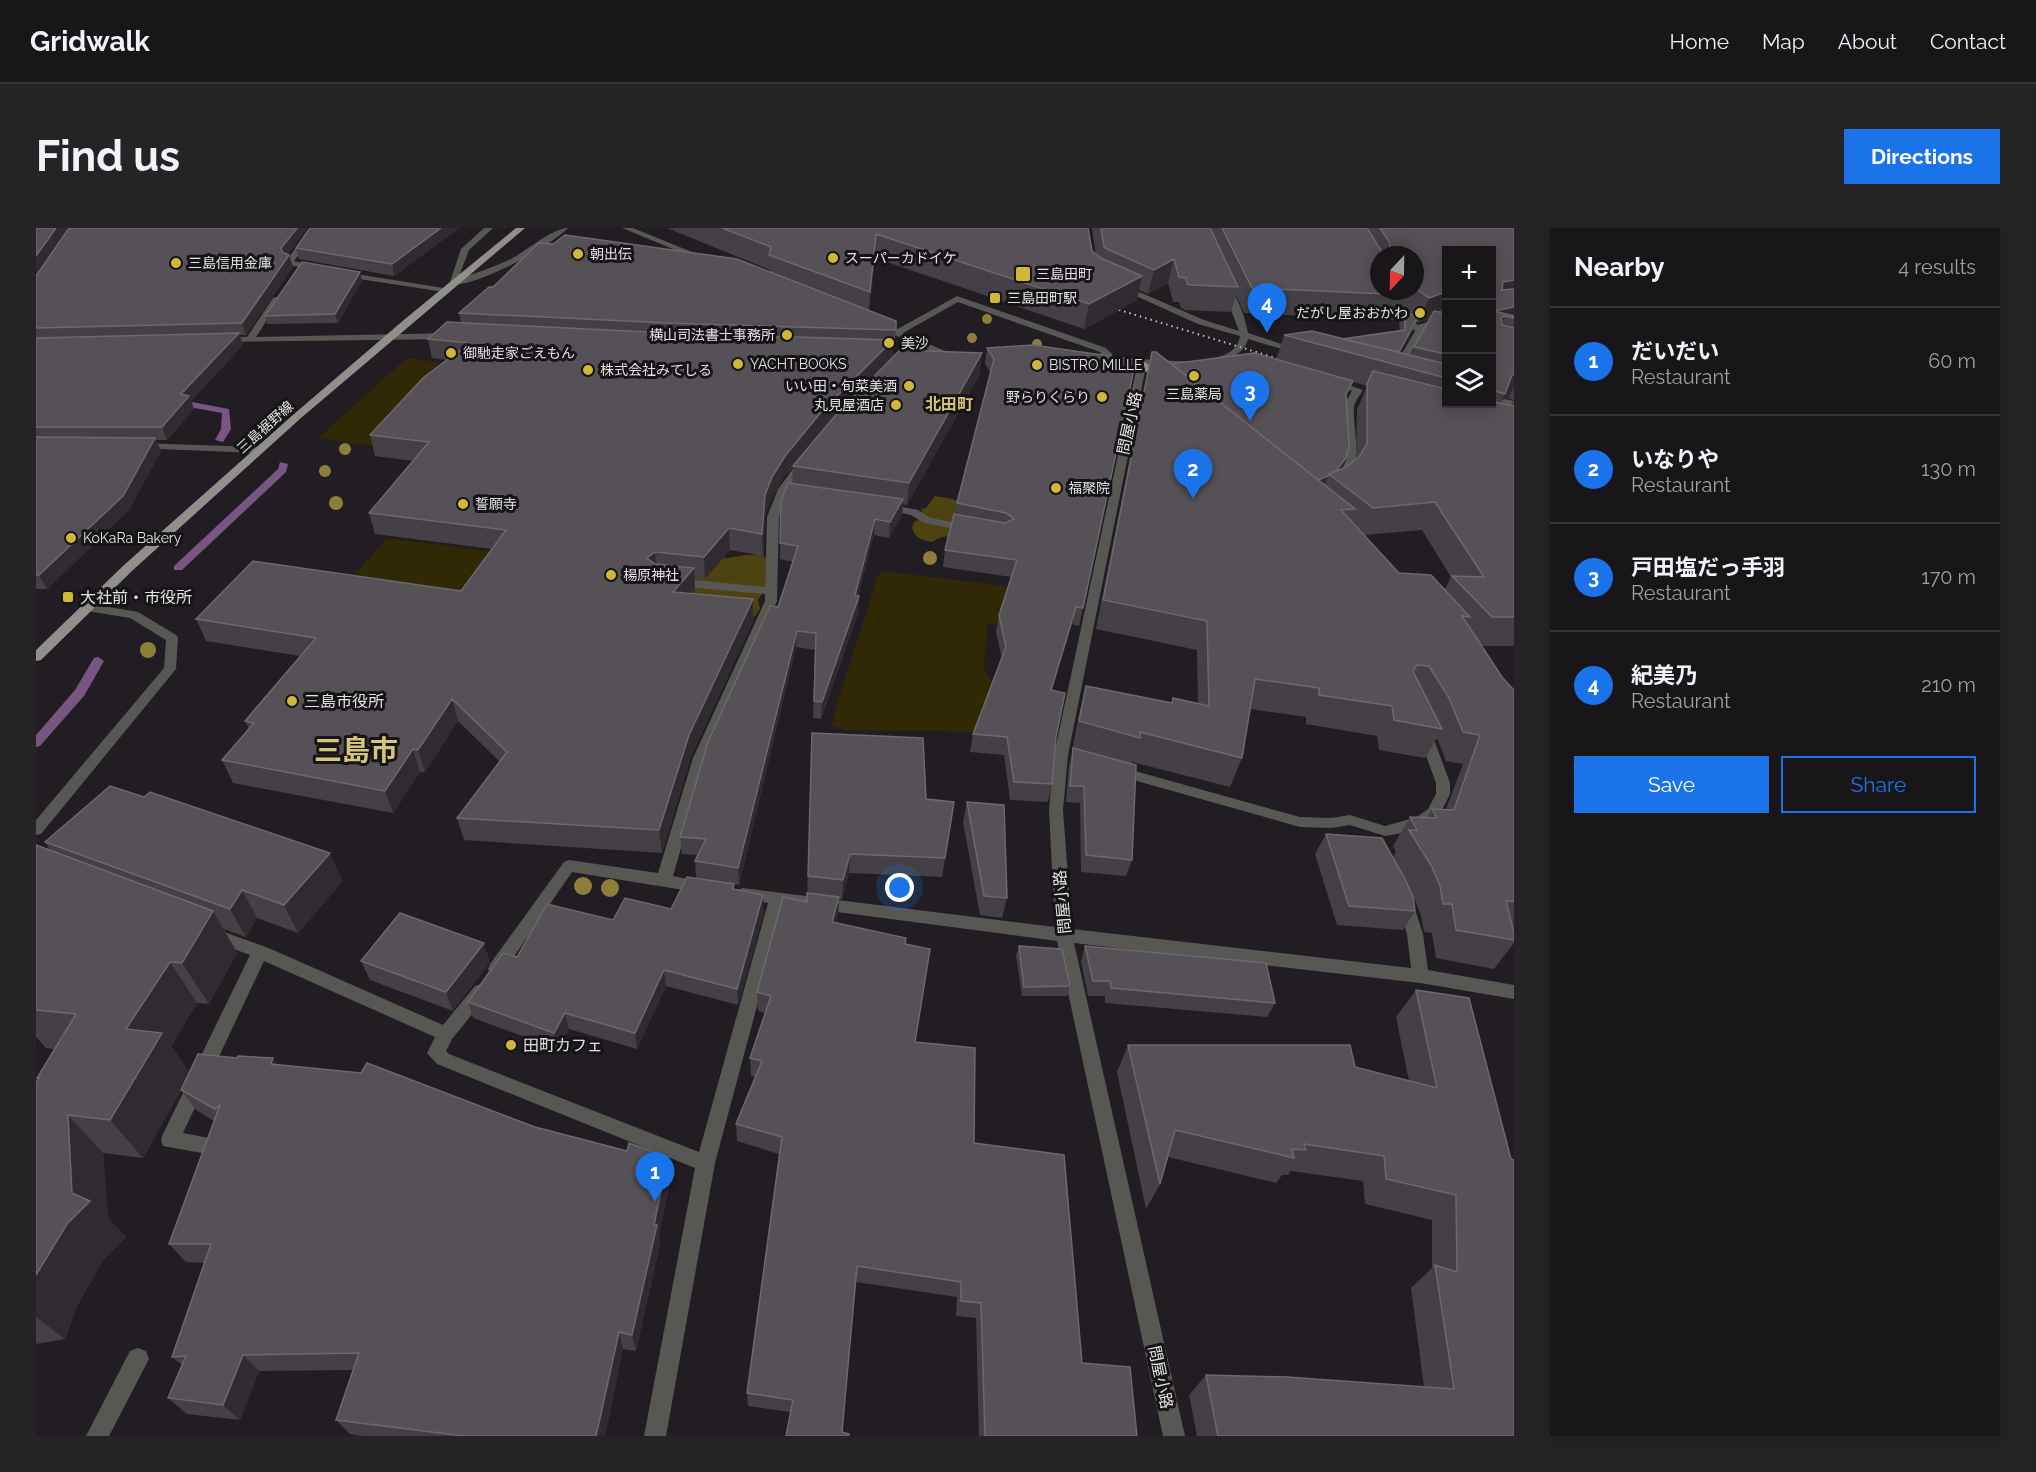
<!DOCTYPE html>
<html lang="en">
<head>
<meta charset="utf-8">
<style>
  body { margin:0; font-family:Raleway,"Noto Sans JP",sans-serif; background:#262327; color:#f1f3f6 }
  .controls { position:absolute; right:18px; top:18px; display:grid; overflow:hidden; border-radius:0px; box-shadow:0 3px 15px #0003 }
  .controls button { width:54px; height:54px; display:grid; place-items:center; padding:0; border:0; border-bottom:2px solid #373539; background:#19161a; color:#f1f3f6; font:30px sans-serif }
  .compass { position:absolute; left:1334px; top:18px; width:54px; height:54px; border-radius:50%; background:#19161a; box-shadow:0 3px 15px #0003; rotate:202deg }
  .you { position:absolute; left:864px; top:660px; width:21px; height:21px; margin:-15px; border:4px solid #fff; border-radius:50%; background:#1a73e8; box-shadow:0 0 0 9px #1a73e833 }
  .badge { display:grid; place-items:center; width:39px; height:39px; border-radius:50%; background:#1a73e8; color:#fff; font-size:20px; font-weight:700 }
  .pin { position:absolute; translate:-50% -50px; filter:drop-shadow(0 2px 3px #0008) }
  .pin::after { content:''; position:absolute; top:32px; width:21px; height:18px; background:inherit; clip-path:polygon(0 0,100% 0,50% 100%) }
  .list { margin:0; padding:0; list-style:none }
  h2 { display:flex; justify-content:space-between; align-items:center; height:78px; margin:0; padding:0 24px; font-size:26px }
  h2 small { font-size:20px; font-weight:400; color:#9f9fa2 }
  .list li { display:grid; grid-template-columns:39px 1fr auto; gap:18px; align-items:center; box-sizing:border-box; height:108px; padding:0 24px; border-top:2px solid #373539 }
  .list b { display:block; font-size:22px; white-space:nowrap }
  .list p { margin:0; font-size:20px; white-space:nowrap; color:#9f9fa2 }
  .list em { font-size:20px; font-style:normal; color:#9f9fa2 }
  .actions { display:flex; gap:12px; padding:18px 24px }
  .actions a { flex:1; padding:14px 0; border:2px solid #1a73e8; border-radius:0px; text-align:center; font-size:21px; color:#1a73e8 }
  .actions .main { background:#1a73e8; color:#fff }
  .icon { flex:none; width:33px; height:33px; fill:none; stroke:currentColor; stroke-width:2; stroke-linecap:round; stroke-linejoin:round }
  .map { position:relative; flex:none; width:1478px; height:1208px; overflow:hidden; border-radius:0px }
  header { display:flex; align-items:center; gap:36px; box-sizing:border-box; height:84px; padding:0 30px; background:#19161a; border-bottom:2px solid #373539 }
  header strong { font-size:28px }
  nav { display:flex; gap:33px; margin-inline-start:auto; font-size:21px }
  .intro { display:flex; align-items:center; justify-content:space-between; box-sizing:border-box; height:144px; padding:0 36px }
  h1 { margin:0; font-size:42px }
  .button { padding:15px 27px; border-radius:0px; background:#1a73e8; color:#fff; font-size:21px; font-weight:700 }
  main { display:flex; gap:36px; padding:0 36px }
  aside { flex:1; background:#19161a; border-radius:0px; box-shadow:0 3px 15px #0003 }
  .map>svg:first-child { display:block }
</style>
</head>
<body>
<header>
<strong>Gridwalk</strong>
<nav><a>Home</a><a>Map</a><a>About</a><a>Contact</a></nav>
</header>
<div class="intro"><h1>Find us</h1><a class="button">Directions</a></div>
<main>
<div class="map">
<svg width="1478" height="1208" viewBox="0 0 1478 1208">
  <rect width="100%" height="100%" fill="#211d22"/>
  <path fill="#302906" d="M371 130 428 137 342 219 282 210Z
    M351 310 464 325 429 376 309 358Z
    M846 343 977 359 984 400 951 396 948 440 960 461 956 504 809 502 796 498 799 482 842 347Z"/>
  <path fill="#4d4310" d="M899 268 917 271 928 276 926 308C916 308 903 307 897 314 887 313 878 310 876 299L879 293 884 292 888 287 885 281 890 280Z
    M709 327H727L730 331C730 333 729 357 730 359L722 372 724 381 719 388 704 396 574 368 680 329 692 330Z"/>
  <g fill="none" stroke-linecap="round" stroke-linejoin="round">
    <path fill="#795582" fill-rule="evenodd" d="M140 171 193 181 195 201 187 214 179 212 185 201 186 185 137 176 136 174Z
      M244 234 252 236 250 244 146 342H138V338L242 241Z
      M62 429 68 433 48 468 4 518 0 519V507L39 462 58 430Z"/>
    <path fill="#575754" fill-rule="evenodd" d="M275 0H283L258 33 286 39 287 41 283 43 253 37 250 33Z
      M448 0H457L433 22 422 51C440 45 458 39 475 31 490 23 517 0 532 0 512 20 441 59 413 57L425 21Z
      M586 0H597L673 31 666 33Z
      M307 44 408 60 412 62 408 64 304 48 303 46Z
      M1190 56C1200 61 1210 93 1212 105L1267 123 1262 126 1212 111C1204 143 1136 139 1110 138L1032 527 1027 582 1036 701 1375 740 1371 706 1360 672 1362 668H1374L1376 672 1387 706 1392 742 1478 757V771L1384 755 1038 715 1149 1208H1127L1021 713 748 677 679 935 630 1208H608L659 940 401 836 391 825 399 809 228 733 147 905 184 912 186 918 184 924 177 927 127 918 125 912 127 906 214 727 171 711 169 706 171 701 177 700 235 721 407 797 439 758 445 756 451 758 453 763 451 768 416 811 410 823 413 826 663 924 732 675 701 670 699 666 701 662 707 660 1019 699 1013 582 1018 527 1101 138 1068 134 1064 124 922 74 867 105 909 123V127H903L836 97 840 94 860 102 921 68 1070 120 1076 126V131C1101 126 1198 149 1204 108L1162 96 1080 59 1087 57 1168 92 1203 103 1186 58Z
      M1348 63H1356L1371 89 1382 97 1410 88V93L1389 100 1410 105V111L1386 105 1365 144 1360 147 1355 144 1379 103 1365 93Z
      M240 69 244 72 220 109 417 105 421 108 417 111 183 114 182 112 186 109H211L237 70Z
      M1295 151 1327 162C1324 167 1319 173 1318 179 1316 197 1330 246 1306 255L1301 252 1311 230 1308 177 1316 163 1292 156 1290 154Z
      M1456 168 1478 173V179L1456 174Z
      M103 215 223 219 228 222 223 225 99 220 98 218Z
      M769 229 774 232 752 261 743 289 741 373 671 530 637 648 672 655 674 659 672 663 666 665 536 644 466 746 460 748 454 746 452 741 454 736 528 634 533 632 622 645 657 530 729 373V366L640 358 634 354 640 350 729 359 731 289 742 261 765 230Z
      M846 275 882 282 895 290 935 298 941 301 935 304 888 295 875 287 842 280V276Z
      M49 375 102 384 140 407 142 410 140 441 5 606 0 607V592L128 440 130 412 94 390 45 382V376Z
      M1388 498 1395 503 1414 555V566L1403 588 1391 597 1367 605 1349 608 1314 597 1295 600 1264 599 1076 546 1074 543 1081 538 1264 589 1295 590 1314 587 1349 598 1381 589 1392 581 1400 566V555L1381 503Z
      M102 1120 110 1123 113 1131 73 1208H50L94 1123Z"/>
    <path fill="#908f8a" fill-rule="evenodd" d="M480 0H489L265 190 97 342 5 432 0 433V422L88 337 258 186 369 91Z
      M1103 134H1109L1130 151V155H1124L1103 138Z"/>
    <path stroke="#c1bec2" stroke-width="2" stroke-dasharray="1.5 4" stroke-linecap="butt" d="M1067 77 1256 135"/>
  </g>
  <g fill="#8d7e3a">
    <circle cx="951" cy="91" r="5"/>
    <circle cx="936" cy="110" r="5"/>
    <circle cx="1001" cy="116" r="5"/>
    <circle cx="309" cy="221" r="6"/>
    <circle cx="289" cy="243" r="6"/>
    <circle cx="300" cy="275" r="7"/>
    <circle cx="894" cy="330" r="7"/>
    <circle cx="112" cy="422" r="8"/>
    <circle cx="547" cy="658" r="9"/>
    <circle cx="574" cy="660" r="9"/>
  </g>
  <path fill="#444045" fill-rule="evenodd" d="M423 0 358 48 263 31 260 20Z
    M631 0H1052L1056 23 1060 27 1056 0H1478V418H1445L1466 449 1478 462V715L1458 741 1400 730 1396 705 1388 704 1385 687 1377 668 1379 683 1367 702 1301 697 1279 626 1290 606 1357 629 1360 624 1357 618 1374 589 1391 590 1396 581H1410L1427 536 1410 533 1401 510 1389 530 1343 522 1341 508 1270 496V489L1214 481 1206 530 1194 559 1096 534V632L1090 648 1045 644 1044 575 1030 574 1033 537 1037 523 1036 522 1043 487 1050 458 1135 475 1162 476 1161 422 1060 401 1110 150 1116 124 1136 136 1240 132 1248 107 1306 111 1364 103 1363 94 1368 81 1369 82 1367 78 1362 92 1208 85 1200 67 1195 84 1149 82 1145 80 1143 74H1137L1132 55 1112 66 1103 62 1101 72 1048 101 839 30 833 82 860 102 858 121H857L856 130 944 146 871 277 867 276 866 287 853 310 838 307 822 368H823L822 385 785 491 777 490 779 422 760 419 703 657 698 656V661L728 684 702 777 630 758 601 821 533 801 522 821 437 790 432 774 481 729 577 692 635 681 660 650 659 633 662 627 646 626 644 609 742 379 757 334 744 331 745 273 756 256 757 239 748 248 736 270 729 288 727 328 694 322 669 351 659 350V362L656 366 717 371V393L655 529 626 625 428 612 421 590 464 534 422 493 389 544H384L357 585 197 555 186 532 213 501 209 493 264 428 170 413 160 391 425 363 456 321 339 306 333 285 377 233 339 228 334 207 411 132 396 130 392 111 425 95 423 85 457 59 734 44V42ZM1410 22H1455V176H1410ZM1343 27H1379V63H1343ZM1393 91 1375 127 1364 125 1376 104 1380 93 1382 95ZM1317 154 1331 158 1321 182 1320 231 1308 240 1305 241 1310 230V169ZM1472 170 1477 172 1475 178 1465 175 1466 172ZM1386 302 1415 349 1409 361 1363 345 1328 307Z
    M252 27 257 39 210 107H204L207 117 155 173 158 181 131 212H120L125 223 93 282 11 361H0V48Z
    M326 52 302 95 231 96 229 88Z
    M997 117 1047 380 1043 398 1036 396 1016 462 1020 509 1016 556 1012 574 974 572 968 527 934 524 937 506 966 431 960 404 963 387 975 349 907 339 909 322 920 286 921 275 955 145 949 136 951 120Z
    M776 505 890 571 918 574 906 649 813 645 806 671H803L802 688 800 695 869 716 879 814 938 915 1046 1135 1101 1208H943L940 1090 920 1088 921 1069 820 1054 806 1204 813 1208 754 1184 712 1178 711 1165 743 926 701 913 700 896 719 849 715 848 714 830 730 785 722 783 721 764 771 674Z
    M931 574 971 670 966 690 944 687 927 594Z
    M9 614 307 653 262 705 221 690 210 709 188 701 201 725 173 776 161 775 135 818 153 844 201 830H237L241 837 499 899 591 923 632 929 635 949 623 1008 624 1016 600 1123 587 1121 569 1208H326L314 1206 300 1192 317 1142 223 1143 204 1192 151 1186 132 1170 146 1137 136 1129 169 1035 150 1034 133 1016 178 893 160 882 145 862 107 930 67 925 72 990 90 1009 68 1031 41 1078 29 1111 0 1116V855L2 852 1 850 18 821 10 820 0 809V617L15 623Z
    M983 718 1034 758 1031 768H986L980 727Z
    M1049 718 1239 775 1231 789 1069 775V768H1052L1045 733Z
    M325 733 454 734 417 783 334 752Z
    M1380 762 1475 931 1478 1208H1161L1153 1167 1170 1147 1388 1159 1375 1060 1396 1040V992L1329 976 1327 953 1255 943 1252 947H1246L1240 955 1132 929 1124 956 1110 981 1081 844 1092 817 1319 839 1373 853 1360 789Z"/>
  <path fill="#2f2b30" d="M20 0H32L0 47V28Z
    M261 0H272L248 32 253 27 257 39 210 107 206 95 245 20Z
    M405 0H423L358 48 356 36Z
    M840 6 839 30 833 89 834 64Z
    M1138 31 1132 55 1112 66 1118 42Z
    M324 44 326 52 302 95 299 86Z
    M1106 48 1101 72 1048 101 1053 76Z
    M1478 52V74L1456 79 1467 54Z
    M1410 64V76L1408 75 1402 88 1382 95 1393 70Z
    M1478 79V90L1468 88 1456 113 1458 83Z
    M1381 91 1376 104 1358 136 1360 128Z
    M203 105 207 117 155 173 158 181 131 212 126 199 145 166Z
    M857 112 856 131 785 204 748 248 736 270 729 288 727 328 726 306 729 267 736 249 749 228 786 183Z
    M946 125 944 146 871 277 873 255Z
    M1478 146V159L1472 170 1466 172 1476 147Z
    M119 210 125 223 93 282 11 361 3 347Z
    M1310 230 1305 242 1295 247Z
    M1292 248 1288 259 1277 254Z
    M867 271 866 287 853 310 854 294Z
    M839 291 838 307 820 378 823 368 822 385 785 491 786 474 819 367Z
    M693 300 694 322 669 351 668 329Z
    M619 324 621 346 611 330Z
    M658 340 659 362 639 386 637 364Z
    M717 371V393L655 529 626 625 623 602 653 507Z
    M1040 379 1036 396 1011 479 1015 462Z
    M761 403 760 419 703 657 702 640Z
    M416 471 422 493 389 544 382 522Z
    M377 521 384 544 357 585 349 563Z
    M294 625 307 653 262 705 248 677Z
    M814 626 813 645 806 671 807 652Z
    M206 662 221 690 210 709 194 681Z
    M727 667 728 684 702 777 701 761Z
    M803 669 802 688 795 713 796 694Z
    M177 683 201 725 173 776 146 735Z
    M448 715 454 734 417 783 410 764Z
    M134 734 161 775 135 818 154 845 107 930 74 892 90 801Z
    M628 742 630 758 601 821 599 805Z
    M529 785 533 801 522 821 518 805Z
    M237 830 250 851 235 836Z
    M32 887 67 925 72 990 90 1009 68 1031 41 1078 29 1111 0 1089V1047L36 965Z
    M632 929 635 949 623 1008 624 1016 600 1123 596 1107Z
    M583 1104 587 1121 569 1208H560Z
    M207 1127 223 1143 204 1192 187 1177Z"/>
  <path fill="#555156" stroke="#6c686d" stroke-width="1.5" d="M0 0H20L0 28Z
    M33 0H261L245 20 246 24 253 27 206 95 0 100V48Z
    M274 0H405L356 36 260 20Z
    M686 0H1052L1056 23 1065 30 1106 48 1053 76 840 6 834 64 733 27 735 19Z
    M1065 0H1174L1202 59 1155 57 1151 56 1150 50 1143 49 1138 31 1118 42 1073 22 1068 19Z
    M1186 0H1331L1346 24 1354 27V15L1344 0H1478V52L1467 54 1466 62 1478 61V79L1458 83 1478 88V90L1468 88 1465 90 1466 97 1478 100V146L1476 147 1469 166 1455 162V22H1410V64L1393 70 1383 63 1379 57V27H1343V63H1369L1372 67 1216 60Z
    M529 7 701 31 860 93V102L631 95 423 85 453 59H457L503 15 517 16Z
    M266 34 324 44 299 86 229 88Z
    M1368 81 1381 91 1363 124 1306 111 1369 102Z
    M1398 83 1410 85V126L1378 119Z
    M411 94 631 105 857 112 786 183 749 228 736 249 729 267 726 306 693 300 668 329 619 324 611 330 619 336 658 340 637 364 717 371 653 507 623 602 421 590 471 524 416 471 382 522 377 521 349 563 186 532 218 495 209 493 280 410 160 391 217 333 425 363 470 302 333 285 393 214 334 207 387 150 433 115 392 111Z
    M1276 103 1410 136V150L1248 107Z
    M203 105 145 166 153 168 126 199H0V110Z
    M997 117 1100 132 1047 380 1040 379 1015 462 1029 465 1020 509 1016 556 978 554 971 509 937 506 970 419 963 387 981 332 909 322 918 286 969 295 978 291 970 285 921 275 958 131 951 120Z
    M864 122 946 125 873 255 757 238 798 189Z
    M1116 124H1120L1319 281 1305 282 1363 345 1395 347 1434 389 1426 388 1466 449 1478 462V674L1470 672 1478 706V712L1420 702 1416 676H1407L1404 658 1396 639 1373 602H1381L1374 589 1401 590 1396 581 1418 582 1444 507 1427 504 1413 470 1393 438 1381 437 1377 443 1406 501 1358 492 1356 478 1283 467V460L1219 451 1206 530 1104 504V510L1043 493 1050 458 1136 475 1137 470 1173 478 1171 393 1067 372Z
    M1218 125 1317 153 1310 166 1313 218 1310 230 1300 243 1293 246 1292 248 1282 252 1136 136Z
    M1337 143 1410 161V176H1455V173L1478 178V389H1456L1416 348 1448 349 1399 274 1337 280 1293 246 1308 240 1323 229 1331 216V156Z
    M0 209 119 210 87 268 3 347H0Z
    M752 255 867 271 854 294 839 291 819 367 823 368 786 474 778 473 780 405 761 403 702 640 659 633 670 611 644 609 672 514 734 378 742 379 762 318 744 315 745 273Z
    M776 505 887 510 890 571 918 574 909 630 814 626 807 652 772 648Z
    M1037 520 1100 537 1096 632 1050 627 1048 558H1034Z
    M74 558 108 569 114 564 294 625 248 677 206 662 194 681 9 614Z
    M931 574 968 577 971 670 948 668Z
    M1290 606 1346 610 1369 651 1377 669 1379 683 1313 678Z
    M0 617 177 683 146 735 134 734 90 801 126 805 74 892 32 887 36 965 54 973 31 996 0 1047V855L3 850H1L40 786 0 782Z
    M651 649 698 656 697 661 727 667 701 761 628 742 599 805 529 785 518 805 432 774 467 725 481 729 511 676 577 692 589 670 635 681Z
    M771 665 803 669 796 694 870 710 869 716 894 721 879 814 939 820 938 915 1028 927 1046 1135 1094 1139 1101 1208H949L945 1075 925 1073V1054L821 1038 806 1204 813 1206V1208H750L757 1172 711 1165 746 909 700 896 726 833 714 830 735 768 721 764 747 669 771 674Z
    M364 685 448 715 410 764 325 733Z
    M983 718 1026 721 1034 758 988 759Z
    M1049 718 1230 735 1239 775 1075 760 1074 753H1057Z
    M1380 762 1433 770 1475 931 1478 932V1208H1182L1170 1147 1251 1149 1418 1161 1399 1037 1421 1044 1420 967 1350 951 1348 928 1268 916 1270 922 1256 921 1258 930 1139 902 1124 956 1092 817H1314L1319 839 1401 860Z
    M162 826 201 830 202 828 237 830 235 836 325 845 331 835 499 899 591 923 593 915 632 929 618 997H621L596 1107 583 1104 560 1208H428L300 1192 323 1125 207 1127 187 1177 132 1170 150 1128 136 1129 175 1016H133L184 877 179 881 145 862Z"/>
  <g fill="#d0b736" stroke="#171418" stroke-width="2">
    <circle cx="542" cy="26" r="6"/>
    <circle cx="797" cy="30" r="6"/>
    <circle cx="140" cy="35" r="6"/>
    <rect x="979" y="38" width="16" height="16" rx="3"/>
    <rect x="953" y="64" width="12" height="12" rx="3"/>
    <circle cx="1384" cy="85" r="6"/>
    <circle cx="751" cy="107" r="6"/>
    <circle cx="853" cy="115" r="6"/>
    <circle cx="415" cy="125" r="6"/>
    <circle cx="702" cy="136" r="6"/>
    <circle cx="1001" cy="137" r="6"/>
    <circle cx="552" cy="142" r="6"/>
    <circle cx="1158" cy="148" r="6"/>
    <circle cx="873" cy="158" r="6"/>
    <circle cx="1066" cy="169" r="6"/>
    <circle cx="860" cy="177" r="6"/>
    <circle cx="1020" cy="260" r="6"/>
    <circle cx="427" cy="276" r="6"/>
    <circle cx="35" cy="310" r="6"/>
    <circle cx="575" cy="347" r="6"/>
    <rect x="26" y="363" width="12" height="12" rx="3"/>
    <circle cx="256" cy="473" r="6"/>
    <circle cx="475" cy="817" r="6"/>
  </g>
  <g text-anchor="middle" stroke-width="6" stroke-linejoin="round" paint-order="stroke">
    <g font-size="14" fill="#e4e1e5" stroke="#171418" text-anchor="start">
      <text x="554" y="31">朝出伝</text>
      <text x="809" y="35">スーパーカドイケ</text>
      <text x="152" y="40">三島信用金庫</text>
      <text x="1000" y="51">三島田町</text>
      <text x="971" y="75">三島田町駅</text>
      <text x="1372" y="90" text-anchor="end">だがし屋おおかわ</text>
      <text x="739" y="112" text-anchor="end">横山司法書士事務所</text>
      <text x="865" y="120">美沙</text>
      <text x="427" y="130">御馳走家ごえもん</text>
      <text x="714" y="141">YACHT BOOKS</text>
      <text x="1013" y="142">BISTRO MILLE</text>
      <text x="564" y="147">株式会社みてしる</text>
      <text x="861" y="163" text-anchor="end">いい田・旬菜美酒</text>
      <text x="1158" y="171" text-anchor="middle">三島薬局</text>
      <text x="1054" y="174" text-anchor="end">野らりくらり</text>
      <text x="848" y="182" text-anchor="end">丸見屋酒店</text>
      <text x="1032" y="265">福聚院</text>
      <text x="439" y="281">誓願寺</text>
      <text x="47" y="315">KoKaRa Bakery</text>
      <text x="587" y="352">楊原神社</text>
    </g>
    <g font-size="14" fill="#e4e1e5" stroke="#171418">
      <text transform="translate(229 199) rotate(-42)" y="5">三島裾野線</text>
    </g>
    <g font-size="16" font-weight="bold" fill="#d5c577" stroke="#171418">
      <text x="913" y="182">北田町</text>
    </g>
    <g font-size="16" fill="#e4e1e5" stroke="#171418">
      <text transform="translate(1093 195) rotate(-78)" y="6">問屋小路</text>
      <text transform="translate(1026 674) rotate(-95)" y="6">問屋小路</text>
      <text transform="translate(1125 1149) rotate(78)" y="6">問屋小路</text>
    </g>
    <g font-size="16" fill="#e4e1e5" stroke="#171418" text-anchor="start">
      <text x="44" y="375">大社前・市役所</text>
      <text x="268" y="479">三島市役所</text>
      <text x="487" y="823">田町カフェ</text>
    </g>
    <g font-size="28" font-weight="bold" fill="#d5c577" stroke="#171418">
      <text x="320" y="532">三島市</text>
    </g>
  </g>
</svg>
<div class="controls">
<button>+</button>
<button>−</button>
<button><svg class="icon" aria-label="layers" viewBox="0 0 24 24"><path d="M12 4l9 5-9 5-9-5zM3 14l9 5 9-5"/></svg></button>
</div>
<svg class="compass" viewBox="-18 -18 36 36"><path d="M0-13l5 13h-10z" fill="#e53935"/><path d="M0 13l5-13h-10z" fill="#9f9fa2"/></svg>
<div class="you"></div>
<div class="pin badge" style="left:619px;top:974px">1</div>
<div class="pin badge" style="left:1157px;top:271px">2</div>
<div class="pin badge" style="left:1214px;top:193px">3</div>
<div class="pin badge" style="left:1231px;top:105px">4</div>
</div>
<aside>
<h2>Nearby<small>4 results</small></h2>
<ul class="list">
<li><span class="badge">1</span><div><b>だいだい</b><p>Restaurant</p></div><em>60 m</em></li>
<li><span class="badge">2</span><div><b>いなりや</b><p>Restaurant</p></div><em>130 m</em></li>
<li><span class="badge">3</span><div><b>戸田塩だっ手羽</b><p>Restaurant</p></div><em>170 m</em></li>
<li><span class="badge">4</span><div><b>紀美乃</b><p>Restaurant</p></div><em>210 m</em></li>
</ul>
<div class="actions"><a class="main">Save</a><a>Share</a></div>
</aside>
</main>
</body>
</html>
